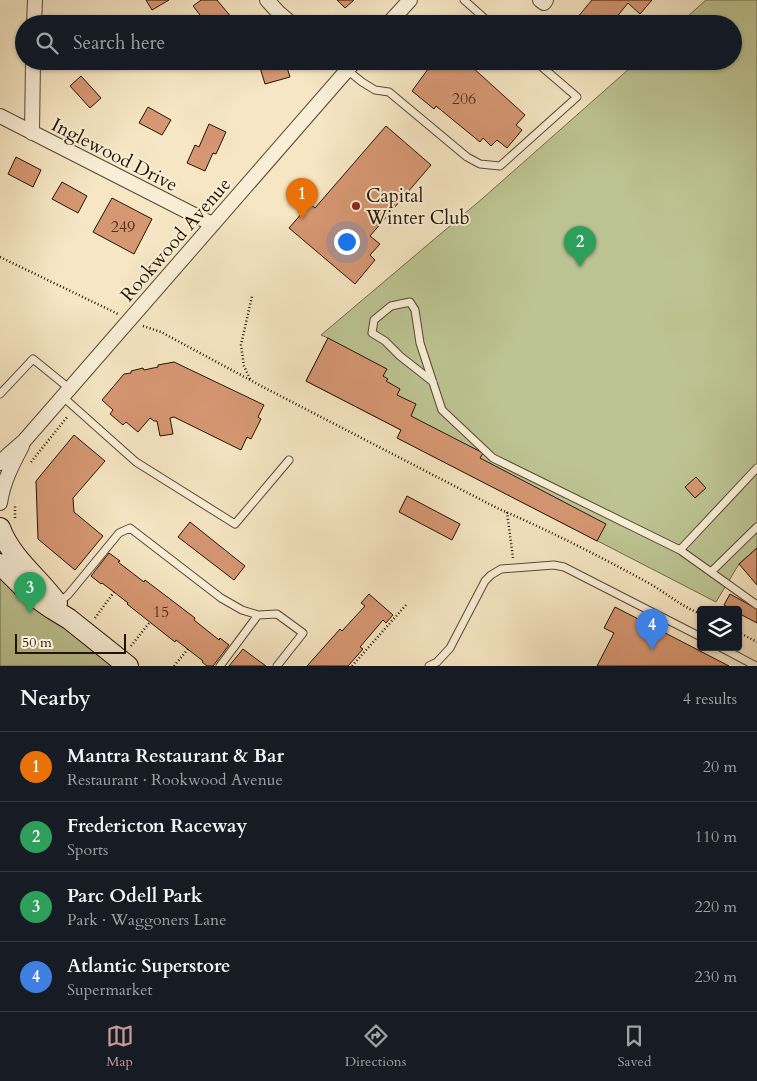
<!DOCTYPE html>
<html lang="en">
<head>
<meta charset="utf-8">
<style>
  body { margin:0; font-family:Cardo,serif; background:#20242c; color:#f1f3f6 }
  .controls { position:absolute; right:15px; bottom:15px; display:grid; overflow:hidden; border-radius:5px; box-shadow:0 1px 4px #0004 }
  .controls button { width:45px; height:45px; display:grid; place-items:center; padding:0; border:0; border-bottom:1px solid #363941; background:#171b24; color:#f1f3f6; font:25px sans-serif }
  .scale { position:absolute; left:15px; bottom:12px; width:111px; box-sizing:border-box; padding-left:5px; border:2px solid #251301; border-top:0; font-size:14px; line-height:18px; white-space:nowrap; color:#251301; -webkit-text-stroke:4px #f9efd8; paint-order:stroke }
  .you { position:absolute; left:346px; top:241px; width:18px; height:18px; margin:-12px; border:4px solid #fff; border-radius:50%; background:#1a73e8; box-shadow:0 0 0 8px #1a73e833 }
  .badge { display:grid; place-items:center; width:32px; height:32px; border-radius:50%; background:#c59692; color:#fff; font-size:16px; font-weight:700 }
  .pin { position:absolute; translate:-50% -41px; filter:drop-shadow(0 1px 2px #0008) }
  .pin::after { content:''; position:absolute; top:26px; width:18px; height:15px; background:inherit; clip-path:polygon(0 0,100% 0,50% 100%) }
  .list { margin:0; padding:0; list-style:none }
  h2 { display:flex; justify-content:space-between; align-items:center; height:65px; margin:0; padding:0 20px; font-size:21px }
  h2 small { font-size:16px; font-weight:400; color:#9ea1a6 }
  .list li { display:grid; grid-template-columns:32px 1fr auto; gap:15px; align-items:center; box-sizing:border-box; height:70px; padding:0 20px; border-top:1px solid #363941 }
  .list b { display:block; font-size:19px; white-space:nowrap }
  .list p { margin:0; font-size:16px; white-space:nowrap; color:#9ea1a6 }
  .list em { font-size:16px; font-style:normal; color:#9ea1a6 }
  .icon { flex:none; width:28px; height:28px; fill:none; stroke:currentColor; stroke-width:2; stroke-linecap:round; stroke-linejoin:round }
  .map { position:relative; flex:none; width:757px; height:666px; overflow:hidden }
  .search { position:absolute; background:#171b24; box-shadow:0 1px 4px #0004; left:15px; right:15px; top:15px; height:55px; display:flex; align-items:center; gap:12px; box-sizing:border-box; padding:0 18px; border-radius:28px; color:#9ea1a6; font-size:19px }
  .sheet { height:345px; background:#171b24 }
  nav { display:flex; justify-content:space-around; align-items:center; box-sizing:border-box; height:70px; border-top:1px solid #363941; background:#171b24; font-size:14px; color:#9ea1a6 }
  nav a { display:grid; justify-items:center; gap:2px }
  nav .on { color:#c59692 }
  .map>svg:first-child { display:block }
</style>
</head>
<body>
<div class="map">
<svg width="757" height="666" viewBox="0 0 757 666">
  <rect width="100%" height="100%" fill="#f6e6c3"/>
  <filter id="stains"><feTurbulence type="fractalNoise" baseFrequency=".004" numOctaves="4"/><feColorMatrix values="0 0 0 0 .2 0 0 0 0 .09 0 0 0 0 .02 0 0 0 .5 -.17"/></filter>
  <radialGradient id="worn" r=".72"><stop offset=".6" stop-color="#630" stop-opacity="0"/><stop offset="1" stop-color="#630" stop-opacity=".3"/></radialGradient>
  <path fill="#bdc493" stroke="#716c4a" d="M706 0H757V548L739 564 716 602 398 438 401 430 306 381 328 338 321 335 483 198 638 61H733V24H679Z
    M0 564 128 666H0Z"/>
  <path fill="#d69773" stroke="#251301" d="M146 0H169L152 10Z
    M201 0H217L232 18 224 24H207L193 6Z
    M337 0H354L345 8Z
    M592 0H652L640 14 628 3 611 24H572Z
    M258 61H285L290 77 265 84Z
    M435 61H477L472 67 525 115 516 125 522 130 507 148 497 140 491 146 483 138 480 142 436 106 434 109 412 91 428 69Z
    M81 76 101 98 90 108 70 86Z
    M148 107 171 120 162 135 139 123Z
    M209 124 226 132 216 154 213 153 205 171 187 163 195 145 199 147Z
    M386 126 431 165 370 236 380 244 370 255 375 260 355 284 289 228 310 204 315 208Z
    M16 157 41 170 33 187 8 174Z
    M62 182 87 196 78 213 52 199Z
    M112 198 152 219 134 254 93 232Z
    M328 338 387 369 383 376 388 379 386 381 400 389 397 395 416 404 411 416 483 453 480 458 606 524 597 541 397 438 401 430 306 381Z
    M174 362 264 405 258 417 261 419 251 439 247 437 241 450 174 417 170 418 173 434 160 436 157 421H154L150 418 138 432 126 422 123 425 110 414 113 410 102 400 124 374 131 373V371L143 368 144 370 158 367V365Z
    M74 435 105 461 73 498 74 512 103 536 75 570 38 539 36 481Z
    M696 477 706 488 695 498 685 487Z
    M407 496 460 524 452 540 399 512Z
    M190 522 245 566 234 580 178 537Z
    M757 548V585L739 564Z
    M109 553 120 561 118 562 144 582 145 580 195 618 194 620 219 640 220 638 229 645 213 666H207L202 662 203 661 176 640 175 642 127 604 128 603 114 592 102 583 101 584 91 576Z
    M369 594 393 615 386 623 383 620 360 647 363 649 348 666H307L340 629 342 631 365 606 361 603Z
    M730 594 757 609V623L738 613V610H733L724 605Z
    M615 607 729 666H597L614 633 604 628Z
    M243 649 255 658 266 666H229Z"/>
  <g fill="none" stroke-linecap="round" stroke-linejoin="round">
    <defs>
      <path id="lane" d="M464 0 491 24
        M347 70 362 82 375 90 389 92 467 157 480 164 500 166 577 97 535 61
        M433 382 400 356 385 341 372 333 374 320 391 306 410 302 415 310 420 343 442 410 493 458 680 550
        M0 394 33 359 70 389
        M63 397 136 462 235 524 289 460
        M757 468 680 550 757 605
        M711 572 757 527
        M58 603 68 595 119 533 130 528 221 598 242 610 258 615 220 666
        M258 615 277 614 303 633 277 666
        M720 647 756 666
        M429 666 437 662 450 648 485 581 491 575 501 569 554 565 564 567 701 637"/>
      <path id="street" d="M267 0 278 12 292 24
        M540 0 544 3 546 0
        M34 24 35 0
        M388 24 410 0
        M0 116 212 224
        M32 133 33 61
        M0 463 9 454 24 441 355 61
        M0 503C3 482 12 465 22 446"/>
      <path id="secondary" d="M0 528C11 558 39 578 57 603
        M0 564 27 591 51 608 69 619 128 666"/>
    </defs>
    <use href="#lane" stroke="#594832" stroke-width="9"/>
    <use href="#street" stroke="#594832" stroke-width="16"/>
    <use href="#secondary" stroke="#251301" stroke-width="22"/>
    <path stroke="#251301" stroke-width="2.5" stroke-dasharray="1 2.5" stroke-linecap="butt" d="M0 257 118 314
      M143 326 161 332 265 388 497 508C548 530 597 555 645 581 664 591 680 606 701 614
      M250 379 244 366 241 345 252 296
      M31 462 68 416
      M507 512 513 558
      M15 518V504
      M95 618 114 592
      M738 632 757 642
      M131 646 150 622
      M174 666 188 649
      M352 666 406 605"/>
    <use href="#lane" stroke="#f9efd8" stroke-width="7"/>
    <use href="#street" stroke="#f9efd8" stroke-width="14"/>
    <use href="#secondary" stroke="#f9efd8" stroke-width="20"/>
  </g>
  <circle fill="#8f2418" stroke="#f9efd8" stroke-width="2" cx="356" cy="206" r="5"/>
  <g text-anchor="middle" stroke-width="4" stroke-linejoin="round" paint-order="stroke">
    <g font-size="16" fill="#51341e">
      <text x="464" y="104">206</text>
      <text x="123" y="232">249</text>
      <text x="161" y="617">15</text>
    </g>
    <g font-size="19" fill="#251301" stroke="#f9efd8">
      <text transform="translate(115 154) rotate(27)" y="7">Inglewood Drive</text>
      <text transform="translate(175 239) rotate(-49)" y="7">Rookwood Avenue</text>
    </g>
    <g font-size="19" fill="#251301" stroke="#f9efd8" text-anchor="start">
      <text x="366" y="202">Capital<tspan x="366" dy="22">Winter Club</tspan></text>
    </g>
  </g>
  <rect width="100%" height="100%" filter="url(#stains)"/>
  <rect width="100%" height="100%" fill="url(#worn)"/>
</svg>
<div class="controls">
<button><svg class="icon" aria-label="layers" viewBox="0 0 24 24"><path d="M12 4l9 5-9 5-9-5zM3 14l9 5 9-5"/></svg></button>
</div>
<div class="scale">50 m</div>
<div class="you"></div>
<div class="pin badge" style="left:302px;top:219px;background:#e8710a">1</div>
<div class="pin badge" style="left:580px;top:267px;background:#2e9e5b">2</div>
<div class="pin badge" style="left:30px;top:613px;background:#2e9e5b">3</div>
<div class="pin badge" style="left:652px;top:650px;background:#3f7fe0">4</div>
<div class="search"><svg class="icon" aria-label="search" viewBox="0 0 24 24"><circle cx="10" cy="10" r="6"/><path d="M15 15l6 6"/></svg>Search here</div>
</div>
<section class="sheet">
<h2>Nearby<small>4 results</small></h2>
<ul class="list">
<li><span class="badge" style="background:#e8710a">1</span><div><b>Mantra Restaurant &amp; Bar</b><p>Restaurant · Rookwood Avenue</p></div><em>20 m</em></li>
<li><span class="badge" style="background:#2e9e5b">2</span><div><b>Fredericton Raceway</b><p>Sports</p></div><em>110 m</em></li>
<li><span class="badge" style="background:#2e9e5b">3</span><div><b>Parc Odell Park</b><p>Park · Waggoners Lane</p></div><em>220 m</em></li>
<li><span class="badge" style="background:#3f7fe0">4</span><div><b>Atlantic Superstore</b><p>Supermarket</p></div><em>230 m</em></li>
</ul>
</section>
<nav>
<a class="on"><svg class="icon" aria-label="map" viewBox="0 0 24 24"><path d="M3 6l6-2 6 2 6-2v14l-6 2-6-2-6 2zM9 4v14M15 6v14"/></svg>Map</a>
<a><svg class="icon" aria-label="directions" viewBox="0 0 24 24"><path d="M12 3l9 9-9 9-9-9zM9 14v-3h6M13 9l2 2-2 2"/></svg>Directions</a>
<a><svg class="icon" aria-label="saved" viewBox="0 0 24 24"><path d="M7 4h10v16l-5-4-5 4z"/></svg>Saved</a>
</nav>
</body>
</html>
